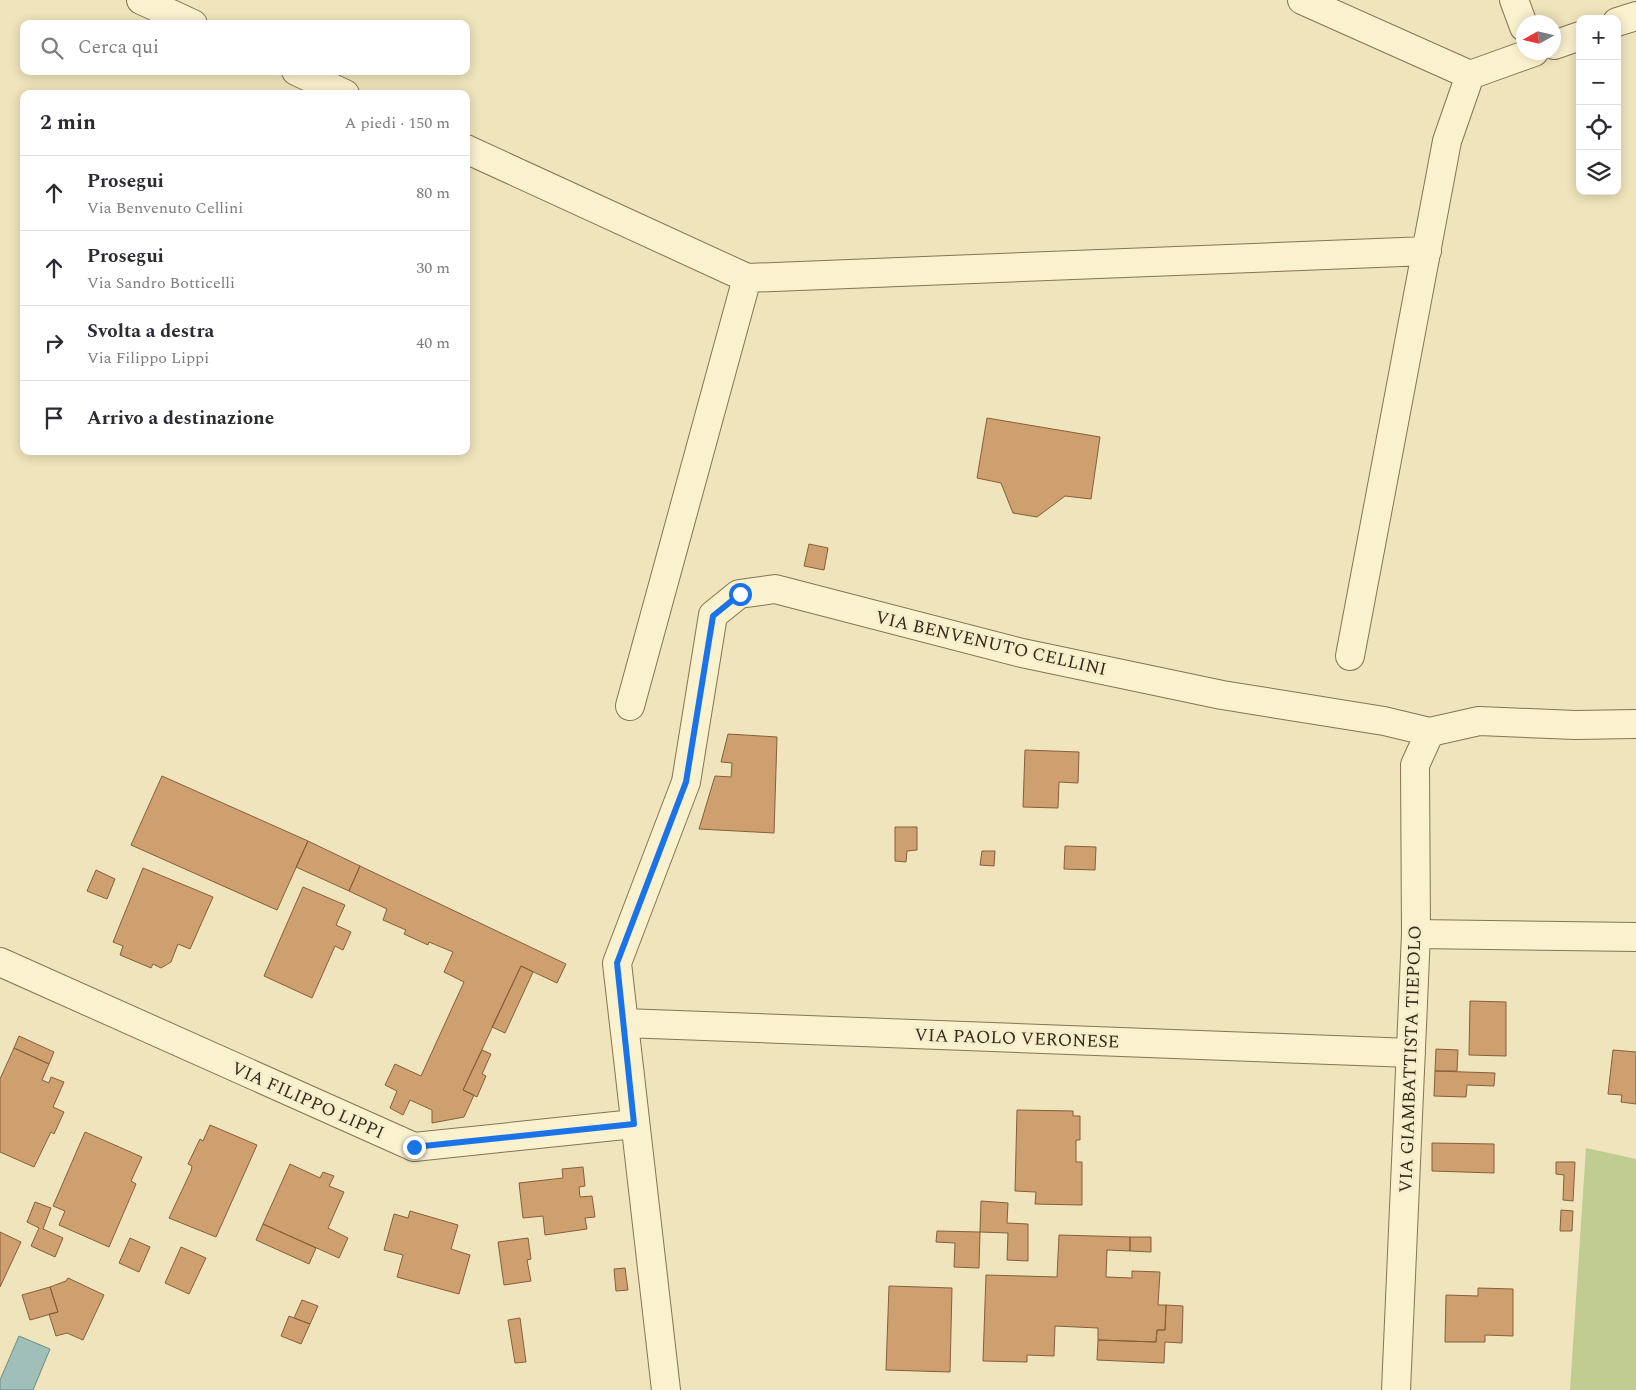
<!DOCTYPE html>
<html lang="it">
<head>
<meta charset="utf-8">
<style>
  body { margin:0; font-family:Spectral,serif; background:#f7f7f7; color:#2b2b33 }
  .controls { position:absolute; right:15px; top:15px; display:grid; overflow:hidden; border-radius:10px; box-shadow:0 2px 12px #0003 }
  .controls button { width:45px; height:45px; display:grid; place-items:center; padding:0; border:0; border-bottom:1px solid #e1e1e2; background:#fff; color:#2b2b33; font:25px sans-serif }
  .compass { position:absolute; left:1516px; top:15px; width:45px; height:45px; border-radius:50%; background:#fff; box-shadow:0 2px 12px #0003; rotate:262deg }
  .stop { position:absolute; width:15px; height:15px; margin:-11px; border:4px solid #1a73e8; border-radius:50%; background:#fff }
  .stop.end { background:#1a73e8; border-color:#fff; box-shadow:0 1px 5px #0008 }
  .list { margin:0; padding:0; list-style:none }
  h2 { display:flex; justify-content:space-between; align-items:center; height:65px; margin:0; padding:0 20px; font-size:21px }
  h2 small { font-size:16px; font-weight:400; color:#7c7c81 }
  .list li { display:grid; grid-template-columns:32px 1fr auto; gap:15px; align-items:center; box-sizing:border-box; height:75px; padding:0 20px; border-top:1px solid #e1e1e2 }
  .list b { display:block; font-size:19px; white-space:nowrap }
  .list p { margin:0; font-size:16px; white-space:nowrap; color:#7c7c81 }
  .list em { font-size:16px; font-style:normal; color:#7c7c81 }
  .icon { flex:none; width:28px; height:28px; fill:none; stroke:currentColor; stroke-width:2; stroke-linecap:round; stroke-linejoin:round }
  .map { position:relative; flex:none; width:1636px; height:1390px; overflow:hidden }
  .search { position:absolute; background:#fff; box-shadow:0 2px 12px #0003; left:20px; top:20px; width:450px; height:55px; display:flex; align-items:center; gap:12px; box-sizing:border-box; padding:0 18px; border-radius:10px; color:#7c7c81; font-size:19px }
  .panel { position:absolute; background:#fff; box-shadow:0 2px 12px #0003; left:20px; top:90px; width:450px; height:365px; border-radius:10px }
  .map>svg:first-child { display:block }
</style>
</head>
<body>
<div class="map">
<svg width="1636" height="1390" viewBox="0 0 1636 1390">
  <rect width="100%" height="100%" fill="#efe4bb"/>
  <path fill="#c0cc90" d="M1586 1148 1636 1159V1390H1570Z"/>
  <path fill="#a0bfb9" stroke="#678d87" d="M19 1336 50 1349 33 1390H0V1380Z"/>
  <path fill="#cea070" stroke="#865f3a" d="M987 418 1100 437 1091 499 1065 496 1037 517 1013 513 1001 483 977 478Z
    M809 544 828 548 824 570 804 566Z
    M728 734 777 737 774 833 699 829 715 776 731 777 732 763 721 762Z
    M1025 750 1079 752 1078 783 1059 782 1058 808 1023 807Z
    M162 776 308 841 277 910 131 845Z
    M895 827H917V850L907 851 906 862 895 861Z
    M308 841 360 866 349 891 296 867Z
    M1065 846 1096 847 1095 870 1064 869Z
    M982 851H995L994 866 980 865Z
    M360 866 566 964 557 983 521 966 463 1090 474 1095 464 1117 432 1123V1110L410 1100 403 1115 390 1108 397 1091 385 1085 395 1064 421 1076 464 982 444 972 453 952 429 942 428 945 404 934 406 930 383 920 387 909 349 891Z
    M143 868 213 897 190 949 178 944 171 962 161 968 153 964 151 968 120 955 123 946 113 942Z
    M96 870 115 879 107 899 87 891Z
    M303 887 345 905 336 925 351 932 343 950 335 946 312 998 264 976Z
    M521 966 533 972 505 1033 492 1027Z
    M1470 1001 1506 1002V1056L1469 1055Z
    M19 1036 54 1052 49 1064 14 1048Z
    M14 1048 49 1064 42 1080 49 1083 51 1077 64 1082 53 1107 64 1112 54 1134 51 1132 34 1167 0 1152V1079Z
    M1436 1049 1458 1050 1457 1071H1435Z
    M482 1050 491 1054 482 1074 486 1076 477 1097 463 1090Z
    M1613 1050 1636 1052V1104L1621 1102 1622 1095 1608 1094Z
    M1435 1071 1495 1073 1494 1086 1467 1085 1466 1097 1434 1096Z
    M1017 1110 1073 1111V1116H1080V1140H1076V1162H1082V1205L1035 1204 1036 1192 1015 1191Z
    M210 1125 257 1145 216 1237 169 1218 191 1171 192 1166 188 1164 200 1139 203 1141Z
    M85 1132 142 1157 131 1181 136 1184 109 1247 59 1225 65 1211 53 1206Z
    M1432 1143 1494 1144V1173L1432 1171Z
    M1556 1162H1575L1573 1201 1563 1200 1564 1175 1556 1174Z
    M290 1164 320 1178 323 1172 334 1176 329 1186 344 1192 328 1228 348 1238 339 1258 263 1224Z
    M583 1167 585 1186 579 1187 580 1197 592 1196 595 1217 585 1218 587 1229 545 1235 543 1216 523 1218 519 1183 563 1178 562 1169Z
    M981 1201 1008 1203 1007 1223 1028 1224V1261L1007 1260 1008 1233 980 1232Z
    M35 1202 51 1208 43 1229 63 1238 55 1257 31 1246 39 1228 27 1222Z
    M1561 1210 1573 1211 1572 1231H1560Z
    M410 1211 458 1225 451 1249 470 1255 459 1294 397 1277 403 1255 384 1250 394 1214 408 1218Z
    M263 1224 316 1248 309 1264 256 1240Z
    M937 1231 980 1232 979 1268 954 1267 955 1243 936 1242Z
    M0 1232 21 1242 0 1287Z
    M1059 1235 1130 1237V1251L1107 1250 1106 1277 1132 1278V1271L1160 1272 1158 1305H1166L1165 1330H1157L1156 1342 1098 1340V1328L1055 1326 1054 1356 1027 1355V1362L983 1361 986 1275 1057 1277Z
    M1130 1237H1151V1252L1130 1251Z
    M130 1238 150 1247 139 1272 119 1263Z
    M528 1238 531 1259 527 1260 531 1281 504 1285 498 1242Z
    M181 1247 206 1258 189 1294 165 1283Z
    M625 1268 628 1290 616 1291 614 1269Z
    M68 1278 104 1295 83 1340 67 1333 56 1336 49 1314 58 1312 50 1287 66 1281Z
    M889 1286 952 1288 950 1372 886 1370Z
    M50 1287 58 1312 30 1320 22 1295Z
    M1478 1288 1513 1289V1336L1485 1335V1342H1445L1446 1295 1478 1296Z
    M302 1300 318 1306 310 1324 294 1318Z
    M1166 1305 1183 1306 1182 1343 1165 1342 1164 1363 1097 1360 1098 1340 1156 1342 1157 1330H1165Z
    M289 1316 310 1324 301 1344 281 1336Z
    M520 1318 526 1362 515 1363 508 1320Z"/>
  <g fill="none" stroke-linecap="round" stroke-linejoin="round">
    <defs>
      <path id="minor" d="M141 0 193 24
        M1302 0 1470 75
        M1514 0 1524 27
        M1617 22 1636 16
        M1554 45 1580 36
        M296 71 345 94
        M466 149 747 278
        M1350 656 1447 141 1470 75 1534 52
        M630 706 747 278 1427 251
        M1416 934 1636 937
        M0 962 414 1147 634 1124
        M624 1023 1411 1053
        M666 1390 617 963 686 782 713 615 739 594 775 589 1022 653 1222 695 1384 721 1430 732 1479 721 1575 725 1636 724
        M1396 1390 1416 934 1415 765 1430 732"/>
    </defs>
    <use href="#minor" stroke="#867455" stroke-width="30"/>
    <use href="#minor" stroke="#faf1ce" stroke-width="28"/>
  </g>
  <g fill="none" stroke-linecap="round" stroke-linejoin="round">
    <path stroke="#1a73e8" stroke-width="6" d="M414 1147 634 1124 617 963 686 782 713 616 740 594"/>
  </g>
  <g text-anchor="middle" stroke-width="5" stroke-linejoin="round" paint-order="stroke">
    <g font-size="18" fill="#352a1a" stroke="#f6eecb">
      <text transform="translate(991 643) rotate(13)" y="6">VIA BENVENUTO CELLINI</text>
      <text transform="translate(1017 1038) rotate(2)" y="6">VIA PAOLO VERONESE</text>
      <text transform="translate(1410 1059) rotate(-88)" y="6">VIA GIAMBATTISTA TIEPOLO</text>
      <text transform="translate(308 1100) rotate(24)" y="6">VIA FILIPPO LIPPI</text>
    </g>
  </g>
</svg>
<div class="controls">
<button>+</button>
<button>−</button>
<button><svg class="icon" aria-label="locate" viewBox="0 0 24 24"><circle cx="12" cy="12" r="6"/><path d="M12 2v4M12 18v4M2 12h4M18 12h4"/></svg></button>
<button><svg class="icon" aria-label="layers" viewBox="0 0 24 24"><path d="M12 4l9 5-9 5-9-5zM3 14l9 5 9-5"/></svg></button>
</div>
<svg class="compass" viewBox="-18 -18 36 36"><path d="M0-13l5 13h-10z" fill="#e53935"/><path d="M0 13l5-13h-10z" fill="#7c7c81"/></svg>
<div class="stop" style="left:740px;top:594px"></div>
<div class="stop end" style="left:414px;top:1147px"></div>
<div class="search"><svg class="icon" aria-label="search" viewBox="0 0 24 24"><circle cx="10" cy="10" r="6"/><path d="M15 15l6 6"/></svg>Cerca qui</div>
<section class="panel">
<h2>2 min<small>A piedi · 150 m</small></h2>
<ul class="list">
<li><svg class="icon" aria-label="ahead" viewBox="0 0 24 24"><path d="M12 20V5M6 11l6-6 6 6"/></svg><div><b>Prosegui</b><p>Via Benvenuto Cellini</p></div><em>80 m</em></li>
<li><svg class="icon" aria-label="ahead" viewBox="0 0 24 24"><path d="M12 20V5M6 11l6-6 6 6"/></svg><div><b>Prosegui</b><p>Via Sandro Botticelli</p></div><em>30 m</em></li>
<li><svg class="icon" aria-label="right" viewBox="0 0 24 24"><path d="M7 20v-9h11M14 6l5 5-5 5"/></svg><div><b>Svolta a destra</b><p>Via Filippo Lippi</p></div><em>40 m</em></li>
<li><svg class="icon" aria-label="arrive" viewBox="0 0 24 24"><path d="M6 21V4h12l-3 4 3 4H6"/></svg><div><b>Arrivo a destinazione</b></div></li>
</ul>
</section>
</div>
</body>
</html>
